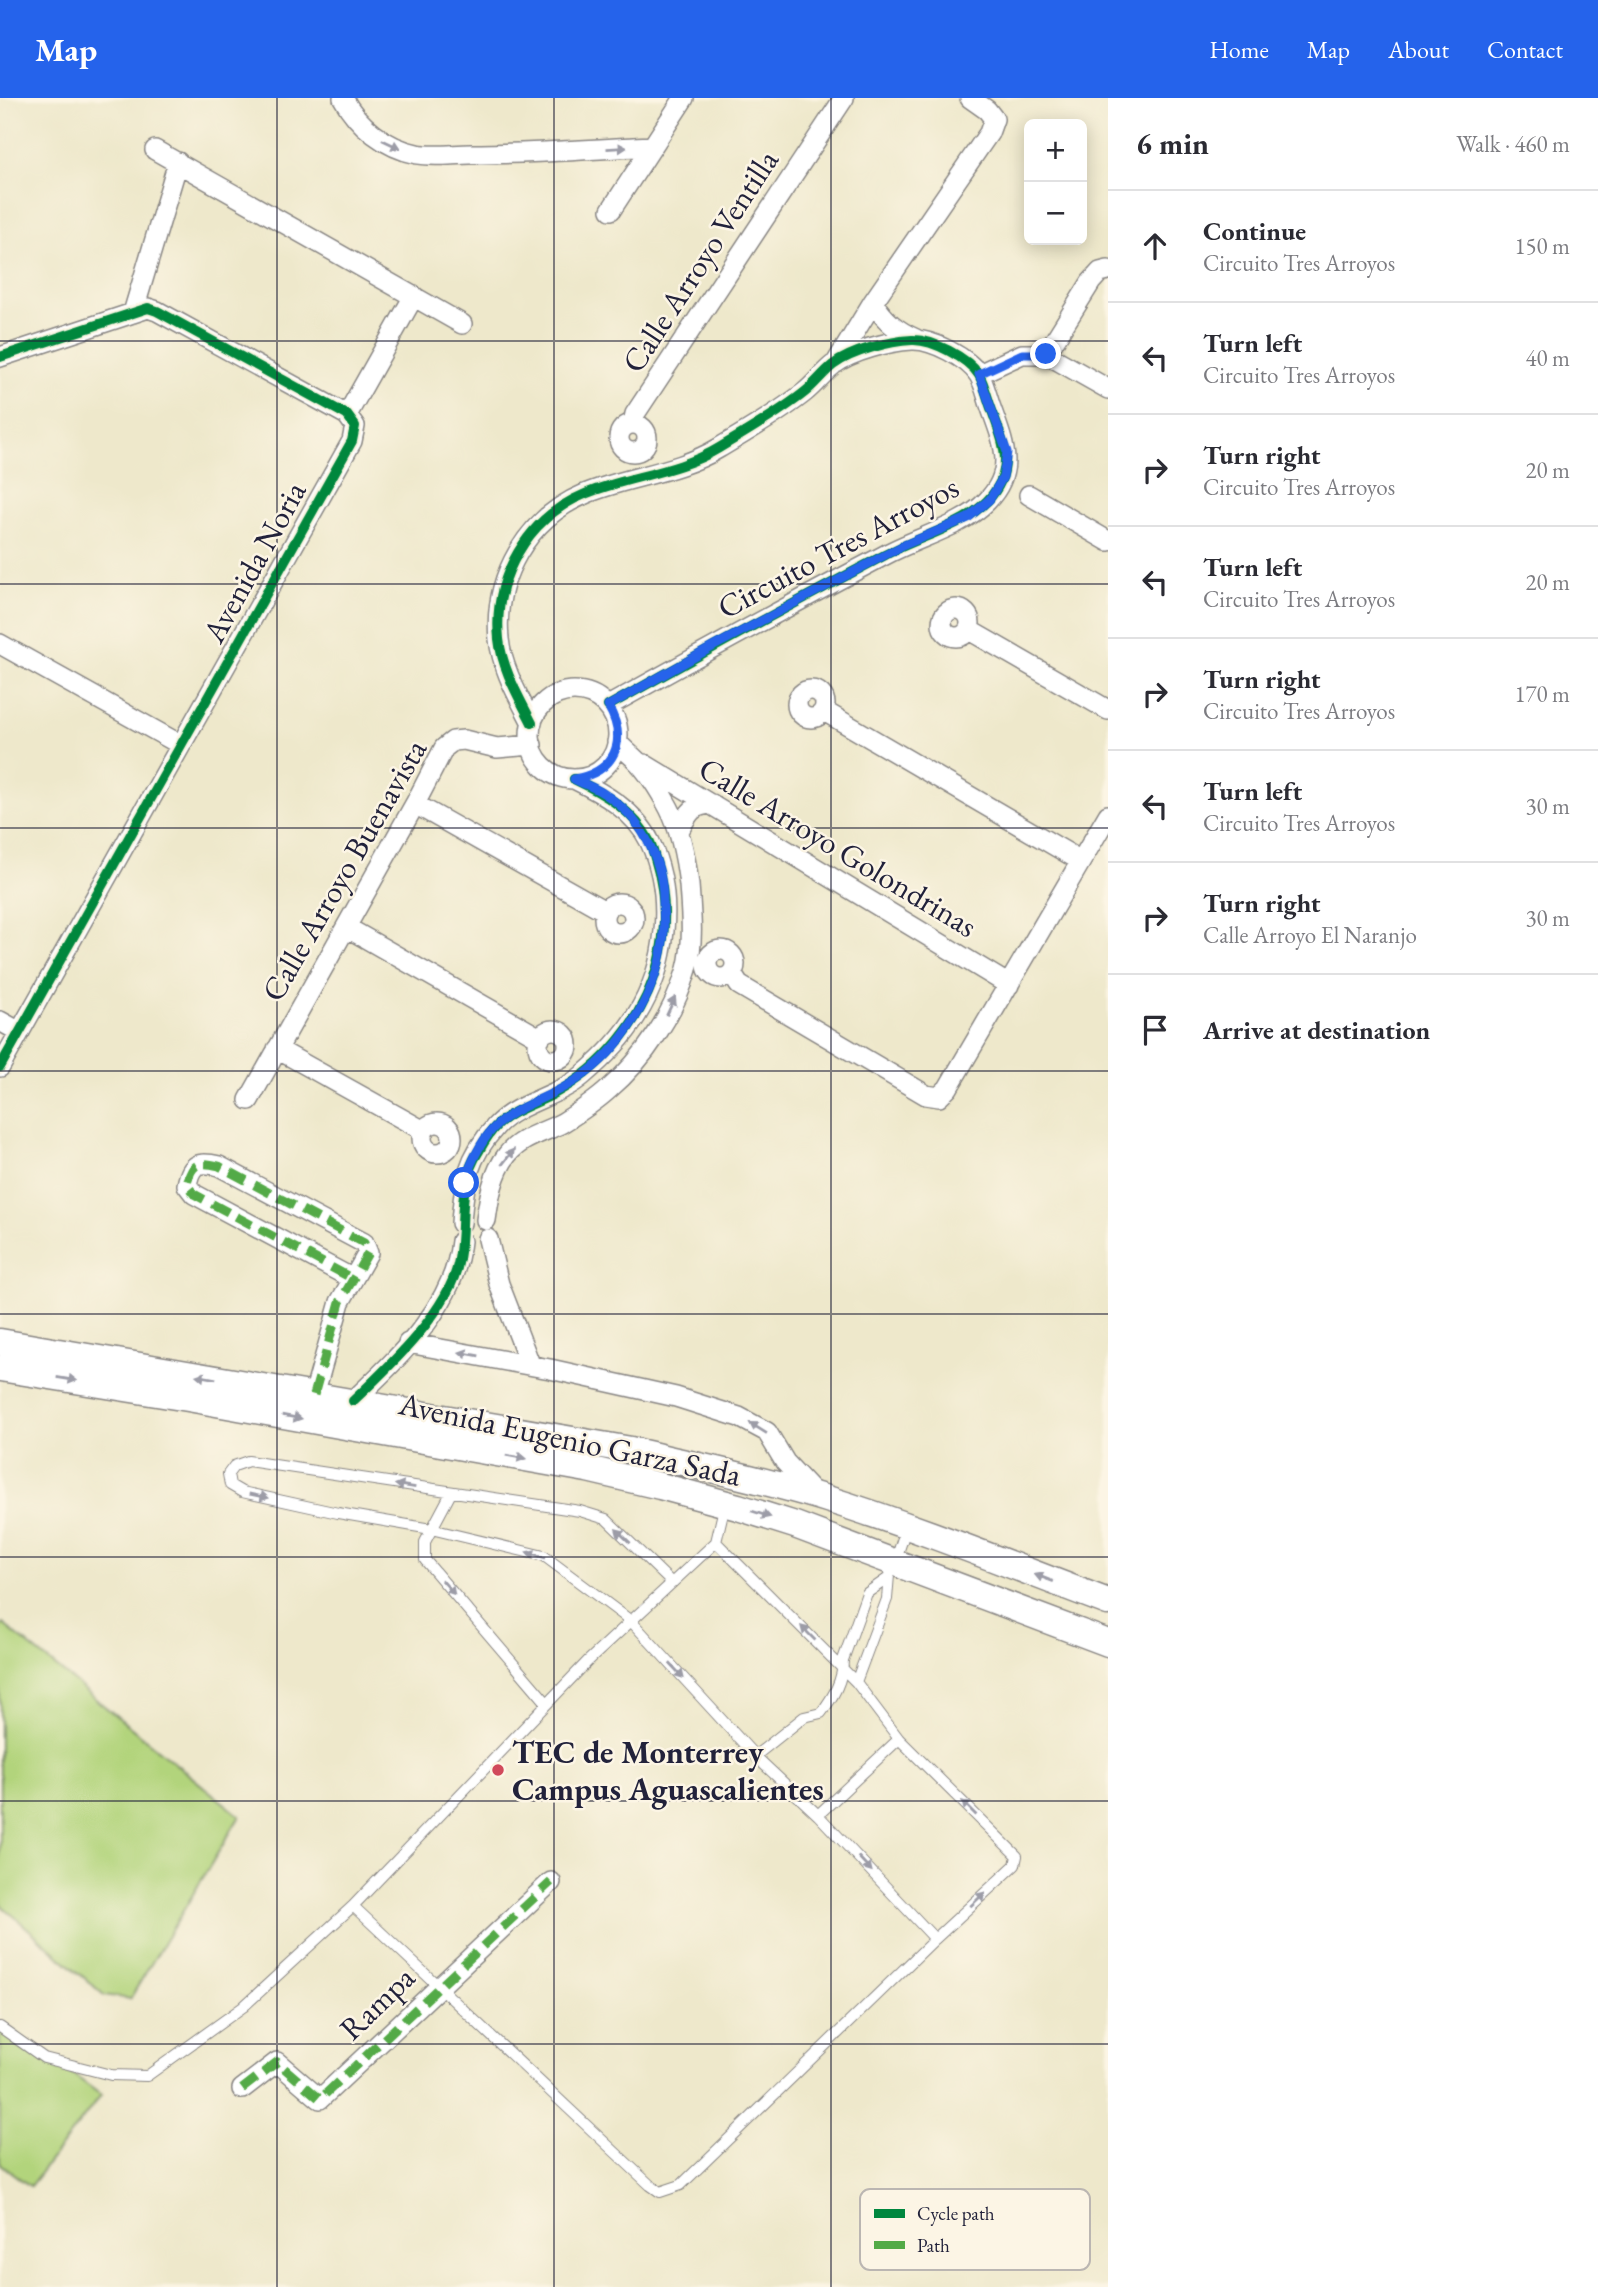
<!DOCTYPE html>
<html lang="en">
<head>
<meta charset="utf-8">
<style>
  body { margin:0; font-family:"EB Garamond",serif; background:#f2f2f3; color:#2b2b33 }
  .controls { position:absolute; right:21px; top:21px; display:grid; overflow:hidden; border-radius:10px; box-shadow:0 4px 18px #0003 }
  .controls button { width:63px; height:63px; display:grid; place-items:center; padding:0; border:0; border-bottom:2px solid #e1e1e2; background:#fff; color:#2b2b33; font:35px sans-serif }
  .stop { position:absolute; width:21px; height:21px; margin:-16px; border:5px solid #2563eb; border-radius:50%; background:#fff }
  .stop.end { background:#2563eb; border-color:#fff; box-shadow:0 2px 7px #0008 }
  .list { margin:0; padding:0; list-style:none }
  h2 { display:flex; justify-content:space-between; align-items:center; height:91px; margin:0; padding:0 28px; font-size:30px }
  h2 small { font-size:23px; font-weight:400; color:#7c7c81 }
  .list li { display:grid; grid-template-columns:46px 1fr auto; gap:21px; align-items:center; box-sizing:border-box; height:112px; padding:0 28px; border-top:2px solid #e1e1e2 }
  .list b { display:block; font-size:26px; white-space:nowrap }
  .list p { margin:0; font-size:23px; white-space:nowrap; color:#7c7c81 }
  .list em { font-size:23px; font-style:normal; color:#7c7c81 }
  .icon { flex:none; width:38px; height:38px; fill:none; stroke:currentColor; stroke-width:2; stroke-linecap:round; stroke-linejoin:round }
  .map { position:relative; flex:none; width:1108px; height:2189px; overflow:hidden }
  header { display:flex; align-items:center; gap:42px; box-sizing:border-box; height:98px; padding:0 35px; background:#2563eb; color:#fff }
  header strong { font-size:33px }
  nav { display:flex; gap:38px; margin-inline-start:auto; font-size:24px }
  main { display:flex }
  aside { flex:1; background:#fff }
  .map>svg:first-child { display:block }
</style>
</head>
<body>
<header>
<strong>Map</strong>
<nav><a>Home</a><a>Map</a><a>About</a><a>Contact</a></nav>
</header>
<main>
<div class="map">
<svg width="1108" height="2189" viewBox="0 0 1108 2189">
  <rect width="100%" height="100%" fill="#fcf5e5"/>
  <filter id="ink" filterUnits="userSpaceOnUse"><feTurbulence type="fractalNoise" baseFrequency=".0143" numOctaves="2"/><feDisplacementMap in="SourceGraphic" scale="14" xChannelSelector="R" yChannelSelector="G"/><feConvolveMatrix kernelMatrix="1 2 1 2 8 2 1 2 1" color-interpolation-filters="sRGB"/></filter>
  <filter id="wash" filterUnits="userSpaceOnUse"><feTurbulence type="fractalNoise" baseFrequency=".00686" numOctaves="4" result="noise"/><feDisplacementMap in="SourceGraphic" scale="28" xChannelSelector="R" yChannelSelector="G"/><feGaussianBlur stdDeviation="1.57" result="paint"/><feColorMatrix in="noise" values="0 0 0 0 0 0 0 0 0 0 0 0 0 0 0 0 0 1.4 0 .05"/><feComposite in="paint" operator="in"/></filter>
  <g filter="url(#wash)">
    <rect width="100%" height="100%" fill="#eee8cb"/>
    <path fill="#b2d47c" stroke="#6a7b5c" stroke-width="2" d="M3 1526 240 1718 130 1901 104 1897 0 1806V1529Z
      M0 1923 101 1997 30 2088 0 2066Z"/>
  </g>
  <g filter="url(#ink)">
    <g fill="none" stroke-linecap="round" stroke-linejoin="round">
      <defs>
        <path id="lane" d="M451 1395 425 1444V1462L547 1605
          M895 1464 907 1428
          M672 1485 606 1421 580 1413 248 1363 234 1368 228 1376 230 1387 242 1394 338 1415 431 1431 544 1458 631 1523 755 1658 818 1717 935 1841
          M856 1584 887 1501 889 1477
          M755 1658 804 1619 821 1615C833 1599 843 1583 843 1562L867 1495 887 1481
          M818 1717 899 1641
          M353 1808 650 2087 660 2094 681 2087 935 1841 1015 1767 1017 1758 899 1641 856 1584 716 1444
          M0 1929 44 1960 111 1977 147 1978 243 1909 353 1808 588 1563 716 1444 725 1406"/>
        <path id="street" d="M343 0C358 28 386 50 417 56 434 59 454 56 471 56 531 56 592 51 653 48
          M155 52 462 226
          M611 112 684 0
          M873 204C885 223 896 232 916 241
          M133 215 178 64
          M1046 256 1091 184 1100 174 1108 172
          M0 259 148 210 157 213 347 317 355 328 352 343 0 969
          M836 265 873 204 989 35 994 21 987 12 970 0
          M979 276 1022 256H1046L1108 291
          M347 317 414 198
          M633 325 635 316 844 0
          M619 340a14 14 0 1 1 28 0a14 14 0 1 1-28 0Z
          M1029 397 1108 443
          M942 525a14 14 0 1 1 28 0a14 14 0 1 1-28 0Z
          M969 532 1108 612
          M0 546 181 647
          M797 606a14 14 0 1 1 28 0a14 14 0 1 1-28 0Z
          M530 637a44 44 0 1 1 88 0a44 44 0 1 1-88 0Z
          M824 613 1081 763
          M532 625C519 599 502 571 499 541 493 480 527 420 585 396 628 378 678 375 719 350 747 333 779 315 805 294 815 286 823 275 833 267 851 253 890 243 912 242 932 241 968 260 979 277 984 285 987 298 990 307 1002 342 1018 371 987 403 962 429 918 439 885 457 792 506 699 557 608 608
          M644 666 1009 887
          M415 706 605 813
          M679 733C688 716 691 707 712 706
          M604 820a15 15 0 1 1 30 0a15 15 0 1 1-30 0Z
          M346 829 540 940
          M707 866a14 14 0 1 1 28 0a14 14 0 1 1-28 0Z
          M732 876 739 887 926 997 939 999 948 990 1108 717
          M0 923 20 934
          M538 947a15 15 0 1 1 30 0a15 15 0 1 1-30 0Z
          M277 951 424 1033
          M249 1002 415 706 444 650 453 643 464 642 497 650 532 647
          M422 1040a15 15 0 1 1 30 0a15 15 0 1 1-30 0Z
          M486 1122C489 1100 493 1075 507 1057 521 1039 543 1035 562 1025 578 1015 596 1003 609 991 644 961 674 916 687 871 694 844 691 815 689 787 686 761 681 733 669 710 661 695 648 674 636 662 629 655 623 651 617 644
          M461 1125C464 1084 467 1060 496 1028 518 1004 558 999 583 977 603 960 622 941 636 918 667 869 675 798 650 744 635 713 603 695 574 681
          M488 1141 499 1186 530 1266
          M408 1245 550 1271 676 1299 739 1319 767 1334 785 1364 815 1396
          M314 1297 340 1204 368 1155 364 1145 219 1068C199 1063 191 1065 187 1087L194 1096 353 1181
          M353 1303C398 1260 455 1208 461 1143
          M242 1991 277 1964 320 2001 551 1784"/>
        <path id="secondary" d="M0 1244 631 1352C696 1368 763 1381 827 1401 923 1431 1015 1469 1108 1504
          M0 1270 188 1300 587 1371 660 1388 738 1409 795 1427 1108 1545"/>
      </defs>
      <use href="#lane" stroke="#888583" stroke-width="12"/>
      <use href="#street" stroke="#888583" stroke-width="22"/>
      <use href="#secondary" stroke="#888583" stroke-width="29"/>
      <use href="#lane" stroke="#fff" stroke-width="10"/>
      <use href="#street" stroke="#fff" stroke-width="19"/>
      <use href="#secondary" stroke="#fff" stroke-width="26"/>
      <path stroke="#53aa46" stroke-width="9" stroke-dasharray="18 9" stroke-linecap="butt" d="M314 1297 340 1204 368 1155 364 1145 219 1068C199 1063 191 1065 187 1087L194 1096 353 1181
        M242 1991 277 1964 320 2001 551 1784"/>
      <defs>
        <path id="cycleway" d="M0 259 148 210 157 213 347 317 355 328 352 343 0 969
          M532 625C519 599 502 571 499 541 493 480 527 420 585 396 628 378 678 375 719 350 747 333 779 315 805 294 815 286 823 275 833 267 851 253 890 243 912 242 932 241 968 260 979 277 984 285 987 298 990 307 1002 342 1018 371 987 403 962 429 918 439 885 457 792 506 699 557 608 608
          M353 1303C389 1269 451 1211 459 1161 466 1122 456 1088 479 1053 484 1044 490 1034 497 1027 510 1014 531 1007 548 999 572 987 593 971 611 951 658 900 676 830 656 764 654 758 653 750 650 744 635 713 603 695 574 681"/>
      </defs>
      <use href="#cycleway" stroke="#fcf5e5" stroke-width="15"/>
      <use href="#cycleway" stroke="#00873e" stroke-width="10"/>
    </g>
    <defs><path id="oneway-solid" d="M-6-.8H1V-3.2L6.5 0L1 3.2V.8H-6Z" transform="scale(1.75)"/></defs>
    <g fill="#9c9ca7">
      <use href="#oneway-solid" transform="translate(391 46) rotate(26)"/>
      <use href="#oneway-solid" transform="translate(617 50) rotate(-3)"/>
      <use href="#oneway-solid" transform="translate(671 908) rotate(-65)"/>
      <use href="#oneway-solid" transform="translate(508 1059) rotate(-52)"/>
      <use href="#oneway-solid" transform="translate(469 1256) rotate(-170)"/>
      <use href="#oneway-solid" transform="translate(206 1279) rotate(-170)"/>
      <use href="#oneway-solid" transform="translate(67 1281) rotate(9)"/>
      <use href="#oneway-solid" transform="translate(292 1319) rotate(10)"/>
      <use href="#oneway-solid" transform="translate(758 1330) rotate(-148)"/>
      <use href="#oneway-solid" transform="translate(516 1359) rotate(10)"/>
      <use href="#oneway-solid" transform="translate(405 1388) rotate(-171)"/>
      <use href="#oneway-solid" transform="translate(259 1398) rotate(12)"/>
      <use href="#oneway-solid" transform="translate(761 1416) rotate(18)"/>
      <use href="#oneway-solid" transform="translate(623 1438) rotate(-136)"/>
      <use href="#oneway-solid" transform="translate(536 1457) rotate(-162)"/>
      <use href="#oneway-solid" transform="translate(1044 1480) rotate(-159)"/>
      <use href="#oneway-solid" transform="translate(448 1489) rotate(49)"/>
      <use href="#oneway-solid" transform="translate(808 1535) rotate(-135)"/>
      <use href="#oneway-solid" transform="translate(677 1573) rotate(47)"/>
      <use href="#oneway-solid" transform="translate(969 1710) rotate(-135)"/>
      <use href="#oneway-solid" transform="translate(865 1766) rotate(47)"/>
      <use href="#oneway-solid" transform="translate(978 1801) rotate(-43)"/>
    </g>
  </g>
  <g fill="none" stroke-linecap="round" stroke-linejoin="round" filter="url(#ink)">
    <path stroke="#2563eb" stroke-width="9" d="M464 1085C471 1064 482 1039 499 1025 521 1006 553 998 578 981 622 952 656 896 663 844 665 830 663 815 663 802 663 760 639 717 603 695 594 689 583 686 574 681 614 674 629 644 608 608L714 548 902 448 968 420 990 401 1003 379 1007 354 979 276 1022 256H1046"/>
  </g>
  <path fill="none" stroke="#22223b" stroke-width="2" stroke-opacity="0.55" d="M277 0V2189M554 0V2189M831 0V2189M0 243H1108M0 486H1108M0 730H1108M0 973H1108M0 1216H1108M0 1459H1108M0 1703H1108M0 1946H1108"/>
  <circle fill="#d1495b" stroke="#fcf5e5" stroke-width="2.5" cx="498" cy="1672" r="7"/>
  <g text-anchor="middle" stroke-width="5" stroke-linejoin="round" paint-order="stroke">
    <g font-size="32" fill="#22223b" stroke="#fcf5e5">
      <text transform="translate(700 163) rotate(-57)" y="11">Calle Arroyo Ventilla</text>
      <text transform="translate(838 449) rotate(-28)" y="11">Circuito Tres Arroyos</text>
      <text transform="translate(254 464) rotate(-61)" y="11">Avenida Noria</text>
      <text transform="translate(838 749) rotate(31)" y="11">Calle Arroyo Golondrinas</text>
      <text transform="translate(344 772) rotate(-60)" y="11">Calle Arroyo Buenavista</text>
      <text transform="translate(570 1341) rotate(12)" y="11">Avenida Eugenio Garza Sada</text>
      <text transform="translate(377 1905) rotate(-44)" y="11">Rampa</text>
    </g>
    <g font-size="32" font-weight="bold" fill="#22223b" stroke="#fcf5e5" text-anchor="start">
      <text x="512" y="1665">TEC de Monterrey<tspan x="512" dy="37">Campus Aguascalientes</tspan></text>
    </g>
  </g>
  <rect x="860" y="2091" width="230" height="81" rx="10" fill="#fcf5e5" stroke="#bbb6b2" stroke-width="2"/>
  <rect x="874" y="2111" width="31" height="9" fill="#00873e"/>
  <rect x="874" y="2143" width="31" height="8" fill="#53aa46"/>
  <g font-size="19" fill="#22223b">
    <text x="917" y="2122">Cycle path</text>
    <text x="917" y="2154">Path</text>
  </g>
</svg>
<div class="controls">
<button>+</button>
<button>−</button>
</div>
<div class="stop" style="left:464px;top:1085px"></div>
<div class="stop end" style="left:1046px;top:256px"></div>
</div>
<aside>
<h2>6 min<small>Walk · 460 m</small></h2>
<ul class="list">
<li><svg class="icon" aria-label="ahead" viewBox="0 0 24 24"><path d="M12 20V5M6 11l6-6 6 6"/></svg><div><b>Continue</b><p>Circuito Tres Arroyos</p></div><em>150 m</em></li>
<li><svg class="icon" aria-label="left" viewBox="0 0 24 24"><path d="M17 20v-9H6M10 6l-5 5 5 5"/></svg><div><b>Turn left</b><p>Circuito Tres Arroyos</p></div><em>40 m</em></li>
<li><svg class="icon" aria-label="right" viewBox="0 0 24 24"><path d="M7 20v-9h11M14 6l5 5-5 5"/></svg><div><b>Turn right</b><p>Circuito Tres Arroyos</p></div><em>20 m</em></li>
<li><svg class="icon" aria-label="left" viewBox="0 0 24 24"><path d="M17 20v-9H6M10 6l-5 5 5 5"/></svg><div><b>Turn left</b><p>Circuito Tres Arroyos</p></div><em>20 m</em></li>
<li><svg class="icon" aria-label="right" viewBox="0 0 24 24"><path d="M7 20v-9h11M14 6l5 5-5 5"/></svg><div><b>Turn right</b><p>Circuito Tres Arroyos</p></div><em>170 m</em></li>
<li><svg class="icon" aria-label="left" viewBox="0 0 24 24"><path d="M17 20v-9H6M10 6l-5 5 5 5"/></svg><div><b>Turn left</b><p>Circuito Tres Arroyos</p></div><em>30 m</em></li>
<li><svg class="icon" aria-label="right" viewBox="0 0 24 24"><path d="M7 20v-9h11M14 6l5 5-5 5"/></svg><div><b>Turn right</b><p>Calle Arroyo El Naranjo</p></div><em>30 m</em></li>
<li><svg class="icon" aria-label="arrive" viewBox="0 0 24 24"><path d="M6 21V4h12l-3 4 3 4H6"/></svg><div><b>Arrive at destination</b></div></li>
</ul>
</aside>
</main>
</body>
</html>
